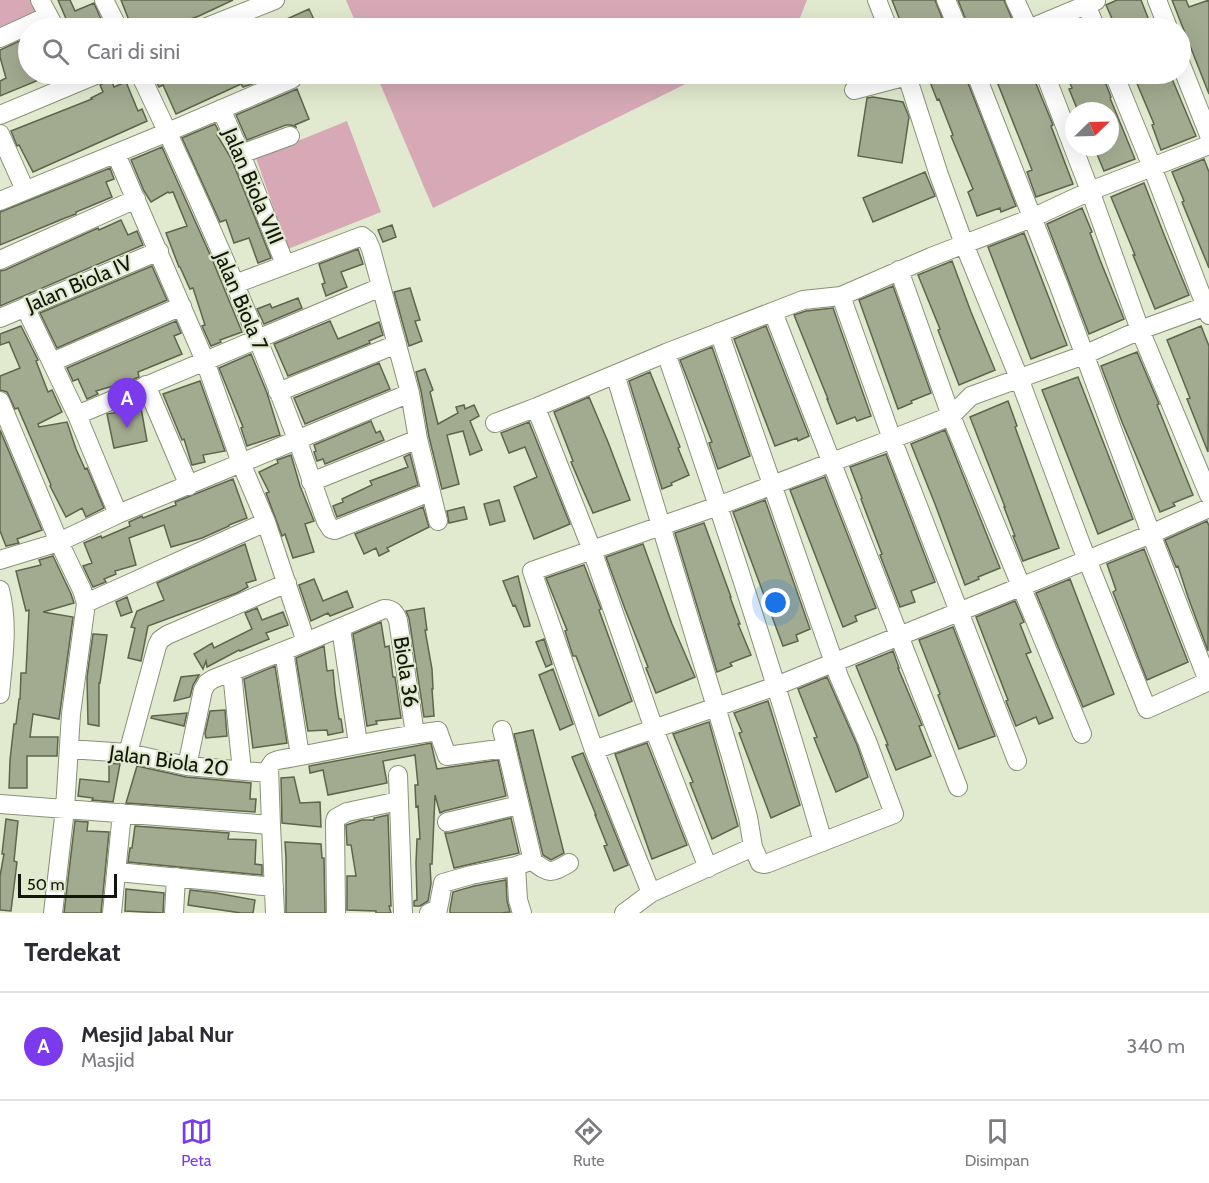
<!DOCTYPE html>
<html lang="id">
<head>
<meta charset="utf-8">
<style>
  body { margin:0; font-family:Cabin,sans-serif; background:#f7f7f7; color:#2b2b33 }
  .compass { position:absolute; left:1065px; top:102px; width:54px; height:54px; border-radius:50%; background:#fff; box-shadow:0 6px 24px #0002; rotate:67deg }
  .scale { position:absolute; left:18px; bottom:15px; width:99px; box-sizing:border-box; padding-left:6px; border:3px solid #13160c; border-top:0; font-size:16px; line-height:21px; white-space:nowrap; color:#13160c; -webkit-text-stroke:4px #e1eace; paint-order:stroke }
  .you { position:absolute; left:776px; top:603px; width:21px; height:21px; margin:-15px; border:4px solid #fff; border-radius:50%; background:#1a73e8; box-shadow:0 0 0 9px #1a73e833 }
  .badge { display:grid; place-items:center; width:39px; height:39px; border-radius:50%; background:#7c3aed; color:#fff; font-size:20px; font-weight:700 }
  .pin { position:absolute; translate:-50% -50px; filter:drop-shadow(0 2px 3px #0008) }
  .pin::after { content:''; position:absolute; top:32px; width:21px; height:18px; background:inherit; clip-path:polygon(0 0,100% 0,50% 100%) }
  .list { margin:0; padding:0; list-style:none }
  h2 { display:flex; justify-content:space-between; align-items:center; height:78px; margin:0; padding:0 24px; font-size:26px }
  h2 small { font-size:20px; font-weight:400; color:#7c7c81 }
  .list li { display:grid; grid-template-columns:39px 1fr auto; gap:18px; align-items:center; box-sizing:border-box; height:108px; padding:0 24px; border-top:2px solid #e1e1e2 }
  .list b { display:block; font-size:22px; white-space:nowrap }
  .list p { margin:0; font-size:20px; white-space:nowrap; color:#7c7c81 }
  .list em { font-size:20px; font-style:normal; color:#7c7c81 }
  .icon { flex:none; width:33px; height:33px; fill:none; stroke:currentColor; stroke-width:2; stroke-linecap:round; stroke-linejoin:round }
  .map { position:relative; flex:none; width:1209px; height:913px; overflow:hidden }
  .search { position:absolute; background:#fff; box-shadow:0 6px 24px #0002; left:18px; right:18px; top:18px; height:66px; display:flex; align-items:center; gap:15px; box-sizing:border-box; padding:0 21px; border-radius:33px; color:#7c7c81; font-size:22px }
  .sheet { height:186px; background:#fff }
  nav { display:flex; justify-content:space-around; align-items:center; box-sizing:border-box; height:84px; border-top:2px solid #e1e1e2; background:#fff; font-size:16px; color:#7c7c81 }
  nav a { display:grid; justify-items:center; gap:3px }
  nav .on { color:#7c3aed }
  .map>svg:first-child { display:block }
</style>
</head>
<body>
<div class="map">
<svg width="1209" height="913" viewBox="0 0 1209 913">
  <rect width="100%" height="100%" fill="#e1eace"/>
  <path fill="#d7a9b7" d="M0 0H42L48 12 0 35Z
    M346 0H807L796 28H358Z
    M376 74H706L433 208Z
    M347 121 381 212 288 249 256 158Z"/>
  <path fill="#a2aa90" stroke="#5d654c" stroke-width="1.5" d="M58 0H70L75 11 94 3 103 24 92 28H70Z
    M121 0H233L199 16 165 28H132Z
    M892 0H935L946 28H903Z
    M958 0H1004L1012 19 990 28 989 26 980 28H969Z
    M1117 0H1141L1152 28H1138L1135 21 1116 28 1106 5Z
    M1172 0H1186L1189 7 1209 0V94Z
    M309 9 318 28H267Z
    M28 37V74H53L0 96V81L6 78 0 57V50Z
    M152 74H265L251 80 252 84 243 87 241 84 176 114 163 85 159 87Z
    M927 74H965L966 78 1016 206 1001 212 1000 208 977 216 968 192 973 189 951 136 953 135 939 99 937 100Z
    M994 74H1032L1053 125 1051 126 1073 184 1036 197 1027 172 1032 170Z
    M1066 74H1102L1111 97 1110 98 1135 159 1104 171 1094 147H1110V111H1100L1098 106 1085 111H1078L1069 89 1072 88Z
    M1133 74H1170L1196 136 1161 150 1152 125 1154 124Z
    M111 79 114 87 126 82 138 111 142 109 147 121 33 172 19 145 17 146 11 131 92 99 91 98 103 92 100 85Z
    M297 89 309 119 295 125 296 127 291 125H286L247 140 236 115Z
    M873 97 903 102 909 117 902 163 858 156 867 98Z
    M215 124 220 134 217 135 231 158 271 258 258 263 249 238 234 243 226 220 220 222 182 138Z
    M162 147 212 259 242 332 220 340 221 342 211 346 202 326 205 325 193 288 190 289 180 267H179L166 233 187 226 173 192 169 193 168 192 151 202 144 191 131 160Z
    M1204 159 1209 172V268L1182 202 1184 201 1172 172Z
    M110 168 114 179 106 182 112 197 76 212V214L65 218 0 245V212Z
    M925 172 935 196 873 222 863 198Z
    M1144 183 1165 237 1189 295 1155 309 1133 255H1135L1111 197Z
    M1082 208 1092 232 1090 233 1100 260 1124 319 1089 334 1047 224Z
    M121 220 128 235 137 231 143 245 0 306V271L5 270 98 228 99 230Z
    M392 225 396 237 383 242 378 230Z
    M1024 233 1067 345 1031 359 988 247Z
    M358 249 363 264 341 272 347 287 326 296 322 284 325 283 319 264Z
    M952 261 971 312 995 370 959 385 938 330 940 329 918 275Z
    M152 266 167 300 57 348 40 313Z
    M893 286 931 393 911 401 912 403 898 409 859 300Z
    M410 288 420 320 415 321 422 341 409 346 394 292Z
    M298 298 302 308 264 324 257 309 270 304 272 308Z
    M833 308 871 416 857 421 855 417 837 424 827 399H828L794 315 806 311Z
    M176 321 181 333 174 336 182 354 138 372 139 377 127 382 96 391 98 394 87 399 78 379 73 381 67 368Z
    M330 321 338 339 379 322 383 335 369 341 370 343 288 376 274 344Z
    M21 326 38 360 36 361 48 392 52 390 62 412 38 424 39 427 67 422 76 449 85 469 87 468 104 508 86 517 82 508 66 517 50 486 51 485 18 408 15 409 7 392 0 390V376L20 368 9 342 0 345V334Z
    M766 326 809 436 798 441 797 438 775 446 734 339Z
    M1201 326 1209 346 1208 452 1187 399 1190 398 1167 340Z
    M712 347 750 456 718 469 709 443 712 442 680 360Z
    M1137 352 1159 404 1157 405 1193 495 1173 503 1175 506 1160 512 1122 422 1101 366Z
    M251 354 267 393 280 435 247 446 241 428 243 427 219 368Z
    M379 363 390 389 305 424 294 398Z
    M425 369 433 390 430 392 438 424 458 413 456 407 464 405 465 409 474 405 479 416 470 421 482 450 470 455 463 431 447 435 459 484 442 489 429 437 421 391 416 372Z
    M650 372 680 447 678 448 689 475 671 483 672 485 662 489 629 381Z
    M1078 377 1133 519 1098 534 1042 390Z
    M200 381 225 451 203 455 205 462 192 465 184 439 182 440 163 394Z
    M589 397 608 442 630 500 593 513 571 462 573 461 554 412Z
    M1008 401 1017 426 1015 427 1059 548 1023 561 1013 536H1015L1004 507H1005L970 417Z
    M141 408 147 441 114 448 107 414Z
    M371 421 376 433 380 431 384 440 325 464 323 459 317 461 314 452 316 451 314 445Z
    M529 422 570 524 534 539 514 487 537 477 525 447 509 453 501 433Z
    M0 430 42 530 17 539 19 543 6 546 0 531Z
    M945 430 1000 568 978 577 979 579 965 585 935 504 911 444Z
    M410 454 418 485 337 517 333 506 343 502 342 499 372 485 370 481 408 467 404 457Z
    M886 454 935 582 911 591 915 602 900 607 880 555 882 554 861 499 862 498 850 467Z
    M291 455 300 486 314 521 305 524 314 552 293 558 285 534 282 536 266 493 269 492 259 472 278 463 277 460Z
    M825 477 876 608 855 616 857 621 843 627 790 490Z
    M233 479 247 518 229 525V526L202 538 171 547 164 525 129 538 136 565 115 571 116 574 104 579 106 582 93 587 83 566 92 563 84 543 101 536 102 538 130 526 129 522 142 516 143 518 176 505 175 502Z
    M499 500 505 521 490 525 484 504Z
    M765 500 810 629 796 635 798 641 783 646 733 512Z
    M423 507 429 527 387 548 389 551 379 556 376 548 364 554 355 534Z
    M464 507 467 519 449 523 447 511Z
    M1207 521 1209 526 1208 651 1188 597 1178 566 1176 567 1165 540Z
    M704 523 731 597H730L740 624H738L751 655 730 663 732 666 717 672 675 533Z
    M245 544 256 580 246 583 248 587 237 593 148 626 141 661 128 658 135 628 131 627 137 611 164 600 157 583Z
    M643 544 672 624 695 677 656 693 646 668 648 667 625 609 606 557Z
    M1144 549 1188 662 1147 680 1113 592 1116 590 1107 564Z
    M53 556 71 594 74 603 43 612 73 617 59 719 33 714 30 737H58L57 756H27V788H9L10 760 14 724H16L19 699H20L21 673H26L29 610 26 611 16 571 41 565 39 560Z
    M584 565 601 609 599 610 632 701 599 716 576 656H573L565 631 567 630 546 578Z
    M518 576 530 626 524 627 515 605 513 606 503 581Z
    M314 579 323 601 347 591 353 607 330 616 328 613 311 621 299 585Z
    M1070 579 1114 694 1083 707 1036 593Z
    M127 597 132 612 121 616 116 602Z
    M1015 601 1024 622 1020 624 1031 652 1026 654 1053 718 1039 724 1036 717 1016 726 1006 701 1008 700 976 617Z
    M257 608 262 620 283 612 288 625 266 633 269 639 240 651 239 650 207 667 206 661 203 669 194 654 212 643 214 648 252 629 245 613Z
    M424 608 427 630H425L432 669 433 689H432L434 716 424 717 409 618 406 611Z
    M381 622 385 647 389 646 393 677H395L401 718 376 721 377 724 367 726 353 634Z
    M953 627 995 736 959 749 938 695 940 694 919 640Z
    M93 634 107 635 100 683H99V726L88 724 87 677Z
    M544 639 552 664 546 667 536 642Z
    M324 646 327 671 333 670 335 692 339 719H341L343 732 328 735 327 730 308 731 296 658Z
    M893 651 899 668H898L922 725 919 726 931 756 896 770 886 745H888L856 666Z
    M275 666 287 743 253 748 244 679Z
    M553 669 573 724 560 730 539 675Z
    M199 675 193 685 190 697 174 701 181 677Z
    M827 677 857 745 868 777 836 792 814 738 817 737 798 689Z
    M768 701 800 805 771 818 739 733 742 732 734 713Z
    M225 710 227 736 206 738 205 733 210 711Z
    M187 713 184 726 151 718 152 716Z
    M709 722 738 826 712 839 690 783 693 782 673 734Z
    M533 730 564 853 551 860 543 855 514 734Z
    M431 743 437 769 498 760 506 796 444 811 440 813 435 795 432 864H430L431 884 428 901 420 906H414V901L417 900 416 863 417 839H420L418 806 416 807 415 785H418L415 755 383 761 387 783 328 795 323 770 310 773 309 766Z
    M647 743 687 845 652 859 615 754Z
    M583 753 628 865 614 871 604 846 607 845 595 815H596L572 757Z
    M109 763 120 764 113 802 92 800 93 798 78 796 80 779 109 782Z
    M137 766 186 777 251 783 250 799H256L255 812 126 803Z
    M294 777 300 803 320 802 321 827 282 823 281 778Z
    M388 815 391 906H389L391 913H376V911L347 910V876H356L351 845H347L346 825 362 820H374V818Z
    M511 818 519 853 454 868 445 833H450Z
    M6 819 18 821 14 861 17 862 11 911 0 910V876L4 854H2Z
    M75 821 88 822 87 831 109 832 101 913H64Z
    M135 826 229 833 228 839 256 840 255 864 262 865V875L128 862 130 848H132Z
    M285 842 321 844 322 858H324L325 913H286V858Z
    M506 880 507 901 510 912 501 913H450V909L453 892 474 886Z
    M126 889 164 893 163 913 125 911Z
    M190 890 216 893 255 900 253 913H241L188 905Z"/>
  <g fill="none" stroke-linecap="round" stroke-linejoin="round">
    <defs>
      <path id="minor" d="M40 0 55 28
        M104 0 118 28
        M877 0 888 28
        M946 0 958 28
        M1015 0 1028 28
        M1157 0 1168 28
        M204 28 275 0
        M1031 28 1086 5 1084 0
        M1096 28 1086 5 1096 1
        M0 38 48 16
        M1180 62 1209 135
        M140 74C197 193 250 315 297 439 307 466 316 494 326 521L331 529 335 530 430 492
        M912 74 907 76 939 175 964 244 1019 378 1082 547 1147 709 1209 681
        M976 74 1059 286 1151 534 1209 508
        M1045 74 1090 191
        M1114 74 1152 167 1209 315
        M854 90 907 76 906 74
        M221 109 241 154 285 264
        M0 115 98 74
        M0 134 25 190
        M116 154 205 361 241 463 266 522 306 642 384 609C393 609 395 613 398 620L415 734
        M241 154 290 136
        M0 201 168 132 292 79
        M0 260 136 199
        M899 270 951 416 1082 734
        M235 284 362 236 367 240 371 249 410 393 418 439 311 482
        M841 296 931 257 1032 218 1090 191 1209 145
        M1209 305 1140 330 1209 495
        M25 307 77 415
        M773 312 958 787
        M0 318 159 251
        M666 353C722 514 775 677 823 842
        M52 362 182 306
        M615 374 733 763 748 817 753 847 760 863 764 864 768 863 894 814 867 741 839 677 719 332
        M146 385 189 486
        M278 392 397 344
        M0 401 59 542 82 590 86 603 71 714 65 809 53 913
        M536 408 592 550 654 729 708 868
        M495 423 537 407 666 353 803 300 841 296 892 439 951 416 971 396 1084 355 1140 330 1092 196
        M418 439 438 521
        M118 514 77 415 381 287
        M0 560 59 542 118 514 410 393
        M0 590C9 624 3 660 0 694
        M86 603 266 522
        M341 628 358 744
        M284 651 300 756
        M232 672 242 771
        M69 749 128 753 187 766 269 773
        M594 750 651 893
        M128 753 157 646 160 640 167 635 287 583
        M1017 761 892 439 718 506 532 571 594 750 776 686 1151 534 1208 681
        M187 766 203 690 207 683 213 679 306 642
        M398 775 403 913
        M0 804 271 825 269 768 273 762 278 760C331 751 384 738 438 731L447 756 506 748
        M447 822 519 805
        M271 825 275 913
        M531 860C549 873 549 875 569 863
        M516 866 518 900 522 913
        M117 872 274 887
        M112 913 122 813
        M174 913 176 877
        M336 913 335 822 336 818 347 812 399 801
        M429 913 438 909 443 883 471 875 516 866 530 861 532 857 502 730
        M624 913 651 893 753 847"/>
    </defs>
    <use href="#minor" stroke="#899177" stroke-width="20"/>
    <use href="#minor" stroke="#fff" stroke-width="18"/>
  </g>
  <g text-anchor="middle" stroke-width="4.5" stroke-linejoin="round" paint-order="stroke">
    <g font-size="21" fill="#13160c" stroke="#e1eace">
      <text transform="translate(253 186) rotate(67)" y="7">Jalan Biola VIII</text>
      <text transform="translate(79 284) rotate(-23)" y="7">Jalan Biola IV</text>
      <text transform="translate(241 301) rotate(67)" y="7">Jalan Biola 7</text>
      <text transform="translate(406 672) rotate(81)" y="7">Biola 36</text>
      <text transform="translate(169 761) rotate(8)" y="7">Jalan Biola 20</text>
    </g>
  </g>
</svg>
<svg class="compass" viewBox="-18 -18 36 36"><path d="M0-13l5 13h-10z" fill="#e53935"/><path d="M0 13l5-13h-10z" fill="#7c7c81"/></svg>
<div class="scale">50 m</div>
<div class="you"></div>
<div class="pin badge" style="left:127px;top:428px">A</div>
<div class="search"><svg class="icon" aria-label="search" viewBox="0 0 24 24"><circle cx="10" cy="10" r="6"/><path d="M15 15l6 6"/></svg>Cari di sini</div>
</div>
<section class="sheet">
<h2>Terdekat<small></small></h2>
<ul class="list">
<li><span class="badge">A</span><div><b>Mesjid Jabal Nur</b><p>Masjid</p></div><em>340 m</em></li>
</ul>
</section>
<nav>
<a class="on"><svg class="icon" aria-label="map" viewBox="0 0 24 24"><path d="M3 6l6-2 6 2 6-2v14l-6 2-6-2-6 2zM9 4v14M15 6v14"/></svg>Peta</a>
<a><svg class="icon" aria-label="directions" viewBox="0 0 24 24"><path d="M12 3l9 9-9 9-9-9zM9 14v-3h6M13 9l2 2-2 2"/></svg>Rute</a>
<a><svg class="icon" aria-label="saved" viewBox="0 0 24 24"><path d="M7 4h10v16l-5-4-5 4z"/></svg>Disimpan</a>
</nav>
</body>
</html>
